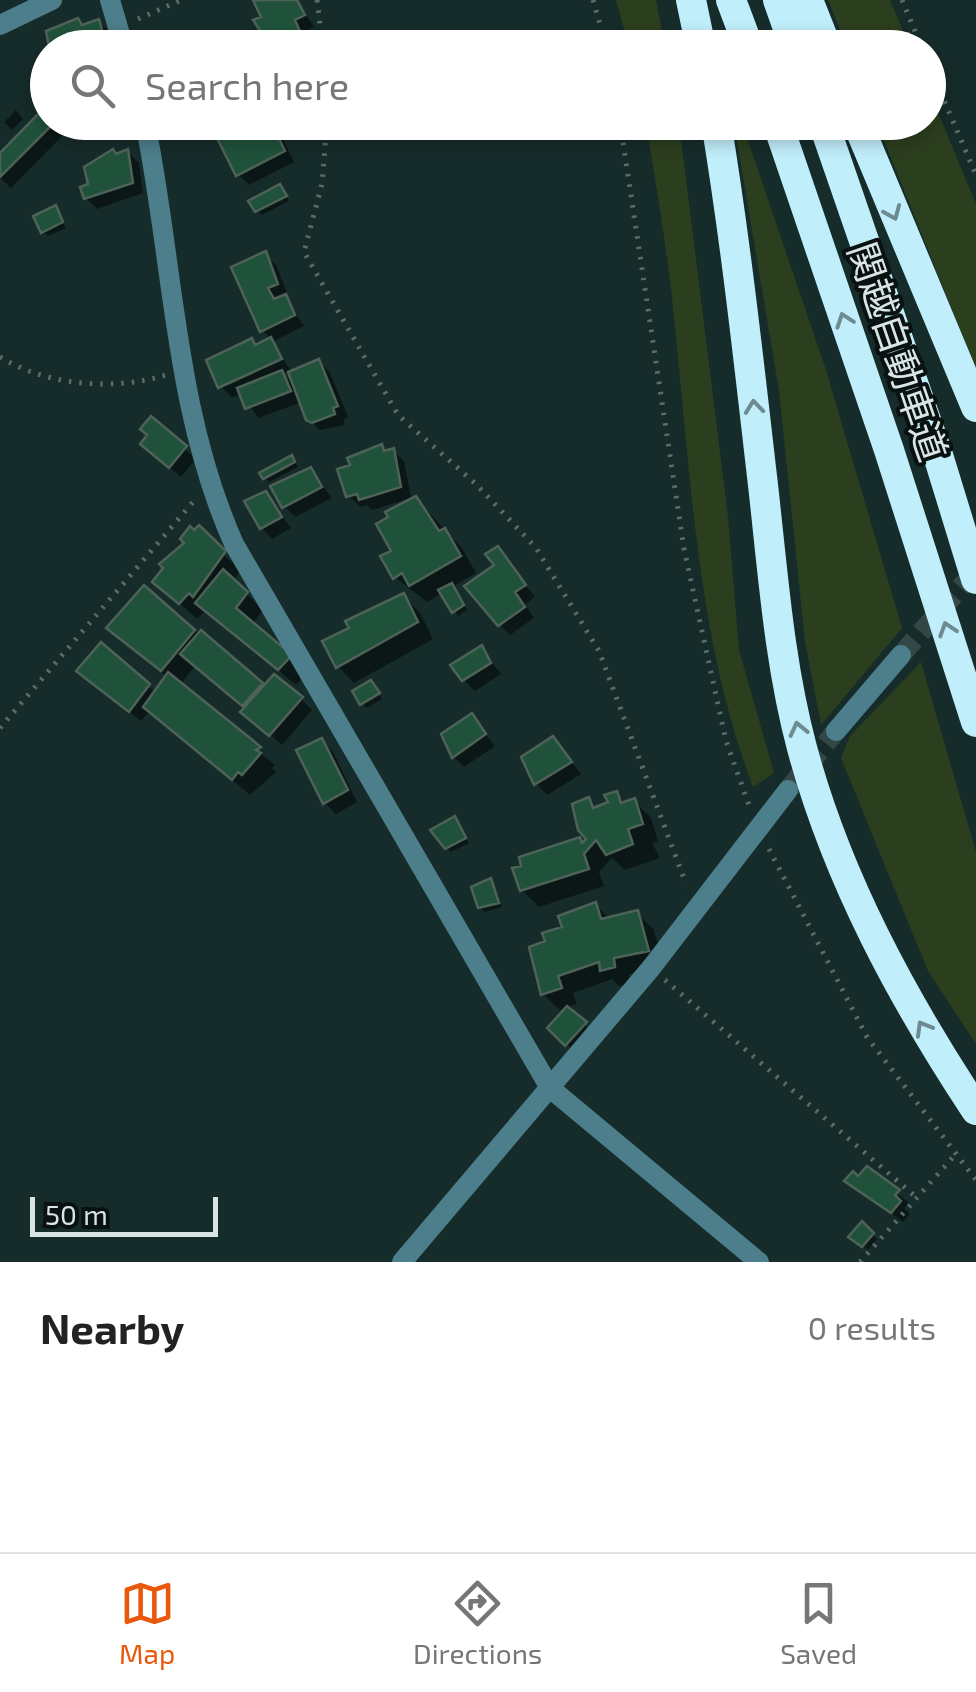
<!DOCTYPE html>
<html lang="en">
<head>
<meta charset="utf-8">
<style>
  body { margin:0; font-family:"Exo 2","Noto Sans JP",sans-serif; background:#f2f2f2; color:#222 }
  .scale { position:absolute; left:30px; bottom:25px; width:188px; box-sizing:border-box; padding-left:10px; border:5px solid #d9e5e4; border-top:0; font-size:28px; line-height:35px; white-space:nowrap; color:#d9e5e4; -webkit-text-stroke:8px #091211; paint-order:stroke }
  .list { margin:0; padding:0; list-style:none }
  h2 { display:flex; justify-content:space-between; align-items:center; height:130px; margin:0; padding:0 40px; font-size:42px }
  h2 small { font-size:32px; font-weight:400; color:#767676 }
  .icon { flex:none; width:55px; height:55px; fill:none; stroke:currentColor; stroke-width:2; stroke-linecap:round; stroke-linejoin:round }
  .map { position:relative; flex:none; width:976px; height:1262px; overflow:hidden }
  .search { position:absolute; background:#fff; box-shadow:0 5px 15px #0003; left:30px; right:30px; top:30px; height:110px; display:flex; align-items:center; gap:25px; box-sizing:border-box; padding:0 35px; border-radius:55px; color:#767676; font-size:38px }
  .sheet { height:290px; background:#fff }
  nav { display:flex; justify-content:space-around; align-items:center; box-sizing:border-box; height:140px; border-top:2px solid #e0e0e0; background:#fff; font-size:28px; color:#767676 }
  nav a { display:grid; justify-items:center; gap:5px }
  nav .on { color:#ea580c }
  .map>svg:first-child { display:block }
</style>
</head>
<body>
<div class="map">
<svg width="976" height="1262" viewBox="0 0 976 1262">
  <rect width="100%" height="100%" fill="#162c2a"/>
  <path fill="#2b3e1e" d="M616 0H656L665 47H629Z
    M828 0H890L910 47H847Z
    M929 91 976 204V369L877 123 928 122Z
    M646 123H679L728 517 739 650 774 773 753 787C698 642 691 481 675 328 669 259 657 191 646 123Z
    M734 123H742L826 370 902 628 821 725 805 641 779 391Z
    M921 662 976 852V1044L928 971 841 758 850 736Z"/>
  <path fill="#0007" fill-rule="evenodd" d="M256 0H296L314 27 304 32 311 47 273 48Z
    M99 22 116 38 118 48 52 46Z
    M16 110 23 119 12 130 4 122Z
    M43 112 48 122 64 134 11 188 0 178V157Z
    M256 122H272L278 129 294 162 249 185 238 174Z
    M128 152 139 163 143 193 97 209 86 198 91 186 117 156Z
    M284 192 289 201 262 215 257 211Z
    M55 208 66 228 48 236 43 232Z
    M265 254 276 265 288 295 284 296 304 326 272 342 292 373 319 362 330 373 348 417 343 420 345 425 320 430 308 419 302 402 258 418 242 393 232 398 221 386 252 341 257 347 272 339 262 330ZM290 371 297 388 283 374Z
    M151 419 196 459 181 477 154 454Z
    M381 447 387 453 393 451 404 461 411 498 372 510 367 505 360 507 349 496 353 466Z
    M292 458 298 467 269 482 265 478Z
    M311 470 332 498 295 517 284 506Z
    M266 494 291 528 272 539 262 528Z
    M416 499 462 548 476 573 452 587 467 610 458 616 442 593 427 602 395 577V552Z
    M194 534 242 569 233 581 263 610 252 625 307 673 296 685 206 610 197 619 155 581 172 553 176 558Z
    M497 549 535 597 525 604 534 618 510 635 499 624Z
    M144 589 265 688 301 699 312 710 282 745 195 666 180 685 275 765 272 768 276 772 250 795 150 710 141 721 90 681 101 645 156 693 167 677 109 628Z
    M403 596 420 613 433 639 354 683 338 666Z
    M481 649 501 674 475 691 464 680Z
    M376 688 382 699 367 708 362 703Z
    M471 716 495 746 464 767 454 757Z
    M553 739 581 774 547 795 530 777Z
    M322 741 333 752 357 802 336 814 325 803Z
    M616 794 626 804 634 801 651 818 658 841 652 843 660 858 625 870 612 858 599 872 604 886 539 907 522 890 579 840 584 844 590 839 588 800 597 809 611 803Z
    M455 819 469 843 451 852 446 847Z
    M491 881 502 907 485 912 480 907Z
    M596 905 610 919 637 913 654 930 664 967 629 974 631 983 619 986 612 979 573 993 577 1004 560 1010 543 994 549 942Z
    M567 1009 596 1035 578 1055 550 1028Z
    M867 1170 909 1203 904 1208 910 1214 903 1222 848 1181 858 1179Z
    M862 1224 877 1239 868 1250 856 1241Z"/>
  <path fill="#20523b" stroke="#4f6258" stroke-width="2.5" d="M253 0H297L305 15 295 20 302 36 282 48H271L253 20 261 17Z
    M78 18 82 25 99 19 107 47H49L46 31Z
    M43 109 48 122H55L0 177V153Z
    M254 122H271L285 151 236 176 216 136Z
    M113 149 116 154 128 149 133 183 84 199 80 187 88 184 84 167Z
    M280 184 287 196 255 212 248 201Z
    M56 205 63 222 41 233 33 216Z
    M266 251 278 284 268 288 274 299 286 294 295 315 260 332 231 267Z
    M271 337 282 359 218 388 206 360 252 338 255 345Z
    M319 359 338 406 333 408 335 414 312 423 306 420 288 372Z
    M282 370 291 391 245 409 237 388Z
    M151 416 187 446 169 468 140 444 147 435 140 429Z
    M382 444 384 451 394 448 401 487 359 500 357 494 346 497 337 469 350 465 347 458Z
    M292 455 295 462 263 479 259 473Z
    M311 467 322 487 282 508 270 486Z
    M266 491 282 517 260 529 244 501Z
    M416 496 439 531 445 528 461 556 409 586 402 573 393 579 380 556 391 551 376 524 388 517 385 512Z
    M199 525 226 551 193 597 189 593 179 604 152 582 163 568 159 564 184 543 180 539 190 526 194 530Z
    M498 546 526 585 515 592 525 607 498 626 464 586 494 565 485 554Z
    M223 569 248 592 236 608 292 655 278 670 195 603Z
    M452 583 464 605 452 613 438 590Z
    M144 585 195 630 161 671 106 628Z
    M404 593 418 622 336 668 322 641 349 628 345 621Z
    M201 630 263 683 242 706 180 654Z
    M101 642 150 684 129 712 76 671Z
    M482 645 491 663 462 681 450 665Z
    M168 672 261 747 256 750 261 753 242 775 238 772 232 780 143 707Z
    M274 674 303 697 269 736 240 712Z
    M371 680 380 693 360 705 352 691Z
    M472 713 486 734 452 758 441 734Z
    M553 736 572 762 534 785 521 757Z
    M322 738 348 790 323 804 296 750Z
    M617 791 621 803 635 798 643 824 628 829 633 844 606 855 596 840 584 854 589 869 520 891 512 868 521 866 519 857 580 837 582 843 586 839 578 830 572 804 589 797 593 808 608 802 604 795Z
    M455 816 466 838 445 849 430 830Z
    M491 878 499 903 478 908 471 887Z
    M596 902 601 919 638 910 649 951 614 958 615 967 600 971 599 962 558 976 562 988 541 995 529 947 545 941 542 933 562 927 558 916Z
    M567 1006 587 1022 565 1046 547 1028Z
    M867 1166 900 1190 895 1195 901 1201 891 1213 844 1181 853 1171 858 1176Z
    M862 1221 874 1233 862 1247 848 1237Z"/>
  <g fill="none" stroke-linecap="round" stroke-linejoin="round">
    <path stroke="#334846" stroke-width="20" stroke-dasharray="20 10" stroke-linecap="butt" d="M901 655 976 570
      M788 790 836 731"/>
    <path stroke="#5a6d6b" stroke-width="5" stroke-dasharray="2.5 8" stroke-linecap="butt" d="M317 0 323 48
      M593 0 607 48
      M902 0 922 48
      M138 19 181 0
      M928 63 976 175
      M327 122 322 184 304 252 398 415 477 485 536 548 599 651 686 884
      M620 122 684 549 726 741 750 808
      M0 357C47 386 114 391 166 375
      M0 728 193 502
      M769 849 867 1037 976 1180
      M665 980 916 1197
      M860 1262 954 1156"/>
    <path stroke="#4d7e8b" stroke-width="20" d="M110 0 124 48
      M0 25 52 0
      M145 122C174 265 174 410 234 544L550 1088 759 1262
      M836 731 901 655
      M402 1262 651 968 788 790"/>
    <path stroke="#c0eefb" stroke-width="30" d="M691 0 701 48
      M731 0 749 48
      M778 0 795 48
      M808 0 827 48
      M716 122C736 243 749 364 763 485 773 573 779 662 802 748 837 878 902 998 976 1110
      M777 122 889 450 976 722
      M823 122 937 452 976 579
      M857 122 976 407"/>
  </g>
  <defs><path id="oneway-chevron" d="M-2-3.5L2.5 0L-2 3.5" fill="none" stroke-width="1.6" stroke-linecap="round" stroke-linejoin="round" transform="scale(2.5)"/></defs>
  <g stroke="#6e8b92">
    <use href="#oneway-chevron" transform="translate(893 213) rotate(67)"/>
    <use href="#oneway-chevron" transform="translate(844 320) rotate(-109)"/>
    <use href="#oneway-chevron" transform="translate(754 407) rotate(-96)"/>
    <use href="#oneway-chevron" transform="translate(947 629) rotate(-108)"/>
    <use href="#oneway-chevron" transform="translate(798 729) rotate(-103)"/>
    <use href="#oneway-chevron" transform="translate(923 1028) rotate(-120)"/>
  </g>
  <g text-anchor="middle" stroke-width="8" stroke-linejoin="round" paint-order="stroke">
    <g font-size="38" fill="#d9e5e4" stroke="#091211">
      <text transform="translate(897 352) rotate(71)" y="13">関越自動車道</text>
    </g>
  </g>
</svg>
<div class="scale">50 m</div>
<div class="search"><svg class="icon" aria-label="search" viewBox="0 0 24 24"><circle cx="10" cy="10" r="6"/><path d="M15 15l6 6"/></svg>Search here</div>
</div>
<section class="sheet">
<h2>Nearby<small>0 results</small></h2>
<ul class="list">
</ul>
</section>
<nav>
<a class="on"><svg class="icon" aria-label="map" viewBox="0 0 24 24"><path d="M3 6l6-2 6 2 6-2v14l-6 2-6-2-6 2zM9 4v14M15 6v14"/></svg>Map</a>
<a><svg class="icon" aria-label="directions" viewBox="0 0 24 24"><path d="M12 3l9 9-9 9-9-9zM9 14v-3h6M13 9l2 2-2 2"/></svg>Directions</a>
<a><svg class="icon" aria-label="saved" viewBox="0 0 24 24"><path d="M7 4h10v16l-5-4-5 4z"/></svg>Saved</a>
</nav>
</body>
</html>
